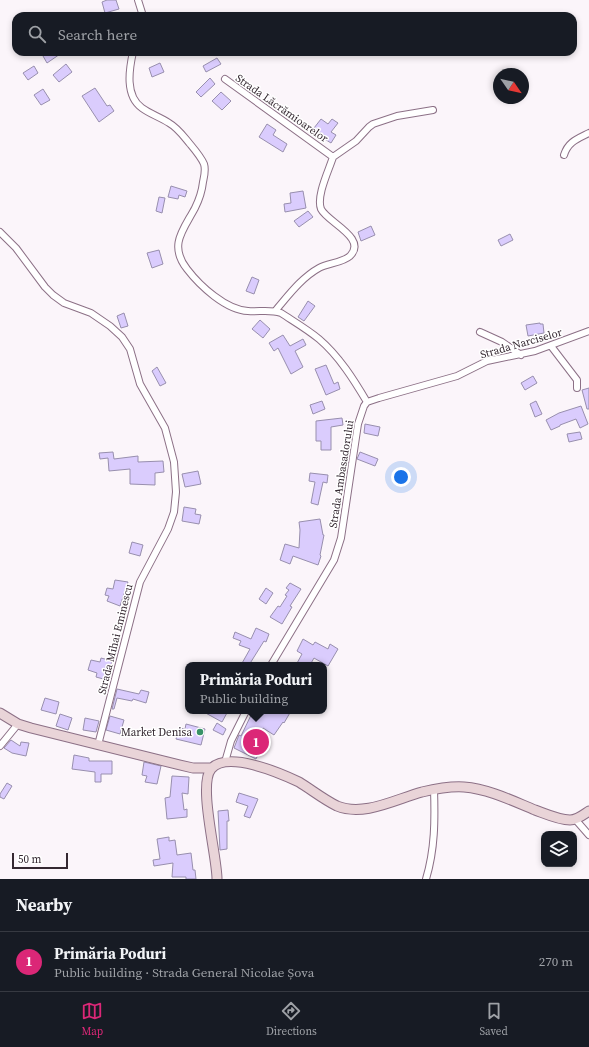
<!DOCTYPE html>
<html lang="en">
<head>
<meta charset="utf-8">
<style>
  body { margin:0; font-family:"Source Serif 4",serif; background:#20242c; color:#f1f3f6 }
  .controls { position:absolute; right:12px; bottom:12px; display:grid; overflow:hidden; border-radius:8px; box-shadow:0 2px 6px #0003 }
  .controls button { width:36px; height:36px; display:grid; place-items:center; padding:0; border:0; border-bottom:1px solid #363941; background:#171b24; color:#f1f3f6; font:20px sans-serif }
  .compass { position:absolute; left:493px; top:68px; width:36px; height:36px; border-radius:50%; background:#171b24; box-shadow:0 2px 6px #0003; rotate:124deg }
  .scale { position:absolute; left:12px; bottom:10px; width:56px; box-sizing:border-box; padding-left:4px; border:2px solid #342831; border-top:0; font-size:11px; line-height:14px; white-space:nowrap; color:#342831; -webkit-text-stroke:3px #fff; paint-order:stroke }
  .you { position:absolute; left:401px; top:477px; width:14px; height:14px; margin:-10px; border:3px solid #fff; border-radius:50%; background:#1a73e8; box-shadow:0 0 0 6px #1a73e833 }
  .badge { display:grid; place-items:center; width:26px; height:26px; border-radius:50%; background:#db2777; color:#fff; font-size:13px; font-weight:700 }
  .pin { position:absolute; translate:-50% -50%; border:2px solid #fff; box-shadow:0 1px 4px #0006 }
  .popup { position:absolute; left:185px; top:662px; width:142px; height:52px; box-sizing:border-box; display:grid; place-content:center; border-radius:8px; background:#171b24; filter:drop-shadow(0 1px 3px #0005); font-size:13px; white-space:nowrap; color:#9ea1a6 }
  .popup b { font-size:15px; color:#f1f3f6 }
  .popup::after { content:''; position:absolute; left:50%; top:100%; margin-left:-8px; border:8px solid transparent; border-top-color:#171b24 }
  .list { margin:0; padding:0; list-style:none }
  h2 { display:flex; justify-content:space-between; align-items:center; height:52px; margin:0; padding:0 16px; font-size:17px }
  h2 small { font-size:13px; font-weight:400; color:#9ea1a6 }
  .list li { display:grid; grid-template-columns:26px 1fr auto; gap:12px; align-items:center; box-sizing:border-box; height:60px; padding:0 16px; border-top:1px solid #363941 }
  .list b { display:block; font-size:15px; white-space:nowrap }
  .list p { margin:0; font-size:13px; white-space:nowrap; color:#9ea1a6 }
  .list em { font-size:13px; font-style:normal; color:#9ea1a6 }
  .icon { flex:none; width:22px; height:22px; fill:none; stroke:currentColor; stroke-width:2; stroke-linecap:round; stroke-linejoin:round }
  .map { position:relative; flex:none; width:589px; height:879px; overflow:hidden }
  .search { position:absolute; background:#171b24; box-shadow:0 2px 6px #0003; left:12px; right:12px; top:12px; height:44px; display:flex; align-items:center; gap:10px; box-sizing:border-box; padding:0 14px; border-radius:12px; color:#9ea1a6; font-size:15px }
  .sheet { height:112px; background:#171b24 }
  nav { display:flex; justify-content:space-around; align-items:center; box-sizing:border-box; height:56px; border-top:1px solid #363941; background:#171b24; font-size:11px; color:#9ea1a6 }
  nav a { display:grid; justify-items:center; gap:2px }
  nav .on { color:#db2777 }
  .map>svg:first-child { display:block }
</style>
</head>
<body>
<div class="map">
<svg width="589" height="879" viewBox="0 0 589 879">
  <rect width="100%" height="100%" fill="#fbf5fa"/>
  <path fill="#daccfd" stroke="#988fae" d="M107 0H116L119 9 105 13 102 2Z
    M48 52H63L47 63 43 56Z
    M217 58 221 64 206 72 203 66Z
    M160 63 164 72 152 77 149 68Z
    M66 64 72 72 59 82 53 75Z
    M34 66 38 73 28 80 23 73Z
    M210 78 215 84 201 97 196 92Z
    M95 88 107 106 110 105 114 111 99 122 82 96Z
    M43 89 50 100 41 105 34 95Z
    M221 92 231 101 222 110 212 101Z
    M321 119 328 124 332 119 338 123 331 132 336 135 331 143 323 138 325 136 314 128Z
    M267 124 276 130 273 135 287 144 283 152 259 137Z
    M171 186 187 191 185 197 179 195 178 199 168 197Z
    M303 191 306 208 285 212 284 204 291 203 290 193Z
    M159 197 165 198 162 213 156 211Z
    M308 211 313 217 299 227 294 221Z
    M371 226 375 235 361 241 358 232Z
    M510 234 513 240 501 246 498 240Z
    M159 250 163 264 152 268 147 253Z
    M252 277 259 280 254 294 246 291Z
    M308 301 315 306 304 321 298 317Z
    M124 313 128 326 121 328 117 316Z
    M260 320 270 329 263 338 252 329Z
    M540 323V324H543L544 333 528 336 526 325Z
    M283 335 290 346 303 339 306 345 295 351 303 367 291 374 278 348 274 351 269 343Z
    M326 365 334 384 338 382 340 389 326 395 315 369Z
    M157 367 166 383 160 386 152 371Z
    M533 376 537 383 525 390 521 383Z
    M589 388V409H587L582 390Z
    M322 401 325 409 313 414 310 405Z
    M536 401 542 414 535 417 530 404Z
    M581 406 588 424 580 428 576 419 560 425V426L551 430 546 420 559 413Z
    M342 418 343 425 331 427V450H321V441H316V421Z
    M365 424 380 427 378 436 364 433Z
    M580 432 582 439 569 442 567 434Z
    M113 452 114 459 138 456V462L163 461 164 472 155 473V485L130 484V469L109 471 108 458 100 459 99 453Z
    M360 452 378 459 375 466 357 459Z
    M198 471 201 484 185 487 182 474Z
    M310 473 328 475 327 483 323 482 318 505 311 503 315 482 309 481Z
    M184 507 196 509 195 514 201 515 199 524 182 521Z
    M320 519 323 535H324L320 555 321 556 318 565 293 556 290 564 280 560 285 544 299 548 300 530 299 522Z
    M132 542 143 545 140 556 129 553Z
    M115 580 128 582 120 606 107 601 109 596 105 595 107 588 113 589Z
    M290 583 301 589 290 606 292 607 282 624 270 617 278 606 280 607 287 596 285 595 289 590 286 588Z
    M266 588 273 593 266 604 259 599Z
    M256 628 269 634 266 642 264 641 249 665H241L250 649 239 645 241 641 233 638 235 632 251 639Z
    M303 639 313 645 315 642 328 649 330 644 338 649 328 666 314 658 310 665H296L302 654 297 651Z
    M101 658 112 661 107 680 96 677 97 673 88 670 91 660 100 662Z
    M117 689 139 694 141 690 149 692 146 703 133 699 132 701 117 698 114 709H112Z
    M45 698 59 702 56 714 41 710Z
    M202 711H228L222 722Z
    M253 711H291L284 723 283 722 274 735 263 728 256 743 262 746 256 759 234 748 239 735 241 736Z
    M60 714 72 718 68 730 56 726Z
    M110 716 124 720 120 734 106 730Z
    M85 718 99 721 96 732 83 730Z
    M217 723 226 729 223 735 213 730Z
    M186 724 205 729 201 745 176 739 179 728 185 729Z
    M11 740 20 746 21 742 29 743 26 756 12 753 4 748Z
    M74 755 89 758V761H112V774H101V782H95V772L72 769Z
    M144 762 161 766 157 784 145 782 147 776 142 775Z
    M172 776 189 777 188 794 182 793 184 810 187 809V817L167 819 165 798 170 797Z
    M7 783 12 786 4 799 0 797V794Z
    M239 793 258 799 250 818 244 816 248 806 236 802Z
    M228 810 229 821H227V849L220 850 218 811Z
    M169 837V841L175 840 177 855 191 853 193 870H195L196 879H186V877H172L173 863 154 866 153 860 160 859 157 839Z"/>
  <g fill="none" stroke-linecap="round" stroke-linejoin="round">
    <defs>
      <path id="street" d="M138 0 143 16
        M133 52C129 70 125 96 142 108 150 114 160 117 169 123 178 128 184 137 190 144 195 150 201 157 204 164 206 170 204 177 203 182 202 191 199 200 195 208 184 229 168 245 187 269 200 286 226 310 248 311 259 312 270 309 281 313 293 321 307 329 319 339 339 356 354 380 367 402
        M225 79 333 157C329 170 316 196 321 209 327 222 368 238 350 256 342 263 328 263 319 268 301 278 288 296 275 311
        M564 155C568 142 577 139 589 133
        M333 157 356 141 369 127 373 124 397 116 433 110
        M0 232 16 248 45 287 53 295 64 303 91 313 110 326 122 337 130 349 140 384 165 428 174 462 176 492 174 512 168 529 140 582 98 745
        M480 332 502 342 521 355
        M551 346 577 380V388
        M271 665 334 560 341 538 358 424 364 406 367 402 379 398 457 376 487 361 535 351 589 331
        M0 746 18 724
        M225 762 231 741 246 711
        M575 819 589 835
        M426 879C435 849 435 820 434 789"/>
      <path id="secondary" d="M0 713 18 724 31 728 180 765 193 768H212
        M217 879C217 856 198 785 211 769 227 750 280 773 299 782 312 790 323 799 337 806 364 817 396 799 422 792 435 789 450 786 464 787 489 789 513 801 535 810 546 814 559 820 570 820 577 820 583 815 589 811"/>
    </defs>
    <use href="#street" stroke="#8c7086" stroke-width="8"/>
    <use href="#secondary" stroke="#8c7086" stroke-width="11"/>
    <use href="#street" stroke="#fff" stroke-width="6"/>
    <use href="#secondary" stroke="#e9d4d8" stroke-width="9"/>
  </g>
  <circle fill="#389267" stroke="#fff" stroke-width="1.5" cx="200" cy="732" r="4"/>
  <g text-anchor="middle" stroke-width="3" stroke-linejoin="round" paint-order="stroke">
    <g font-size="11" fill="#342831" stroke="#fff">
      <text transform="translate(282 108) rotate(35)" y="4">Strada Lăcrămioarelor</text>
      <text transform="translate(521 343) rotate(-16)" y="4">Strada Narciselor</text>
      <text transform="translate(341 474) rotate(-81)" y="4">Strada Ambasadorului</text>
      <text transform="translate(115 639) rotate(-76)" y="4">Strada Mihai Eminescu</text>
    </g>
    <g font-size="11" fill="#342831" stroke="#fff" text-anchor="end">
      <text x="192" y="736">Market Denisa</text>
    </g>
  </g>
</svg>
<div class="controls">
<button><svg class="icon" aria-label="layers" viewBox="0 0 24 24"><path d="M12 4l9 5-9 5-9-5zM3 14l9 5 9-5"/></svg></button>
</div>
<svg class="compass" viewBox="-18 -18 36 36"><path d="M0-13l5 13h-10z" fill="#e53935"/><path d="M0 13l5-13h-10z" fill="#9ea1a6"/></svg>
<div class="scale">50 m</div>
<div class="you"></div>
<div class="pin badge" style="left:256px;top:742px">1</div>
<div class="popup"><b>Primăria Poduri</b>Public building</div>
<div class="search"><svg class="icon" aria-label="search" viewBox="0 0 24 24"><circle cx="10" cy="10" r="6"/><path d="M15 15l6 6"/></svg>Search here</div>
</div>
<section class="sheet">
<h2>Nearby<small></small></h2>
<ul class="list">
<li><span class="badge">1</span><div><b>Primăria Poduri</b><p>Public building · Strada General Nicolae Șova</p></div><em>270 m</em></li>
</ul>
</section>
<nav>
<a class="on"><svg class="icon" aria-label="map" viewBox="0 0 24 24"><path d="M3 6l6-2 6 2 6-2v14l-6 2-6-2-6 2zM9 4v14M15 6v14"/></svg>Map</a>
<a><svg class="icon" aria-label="directions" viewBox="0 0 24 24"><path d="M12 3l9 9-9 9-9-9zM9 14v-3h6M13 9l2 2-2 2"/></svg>Directions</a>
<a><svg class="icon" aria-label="saved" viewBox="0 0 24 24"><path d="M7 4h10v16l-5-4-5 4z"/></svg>Saved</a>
</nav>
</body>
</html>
